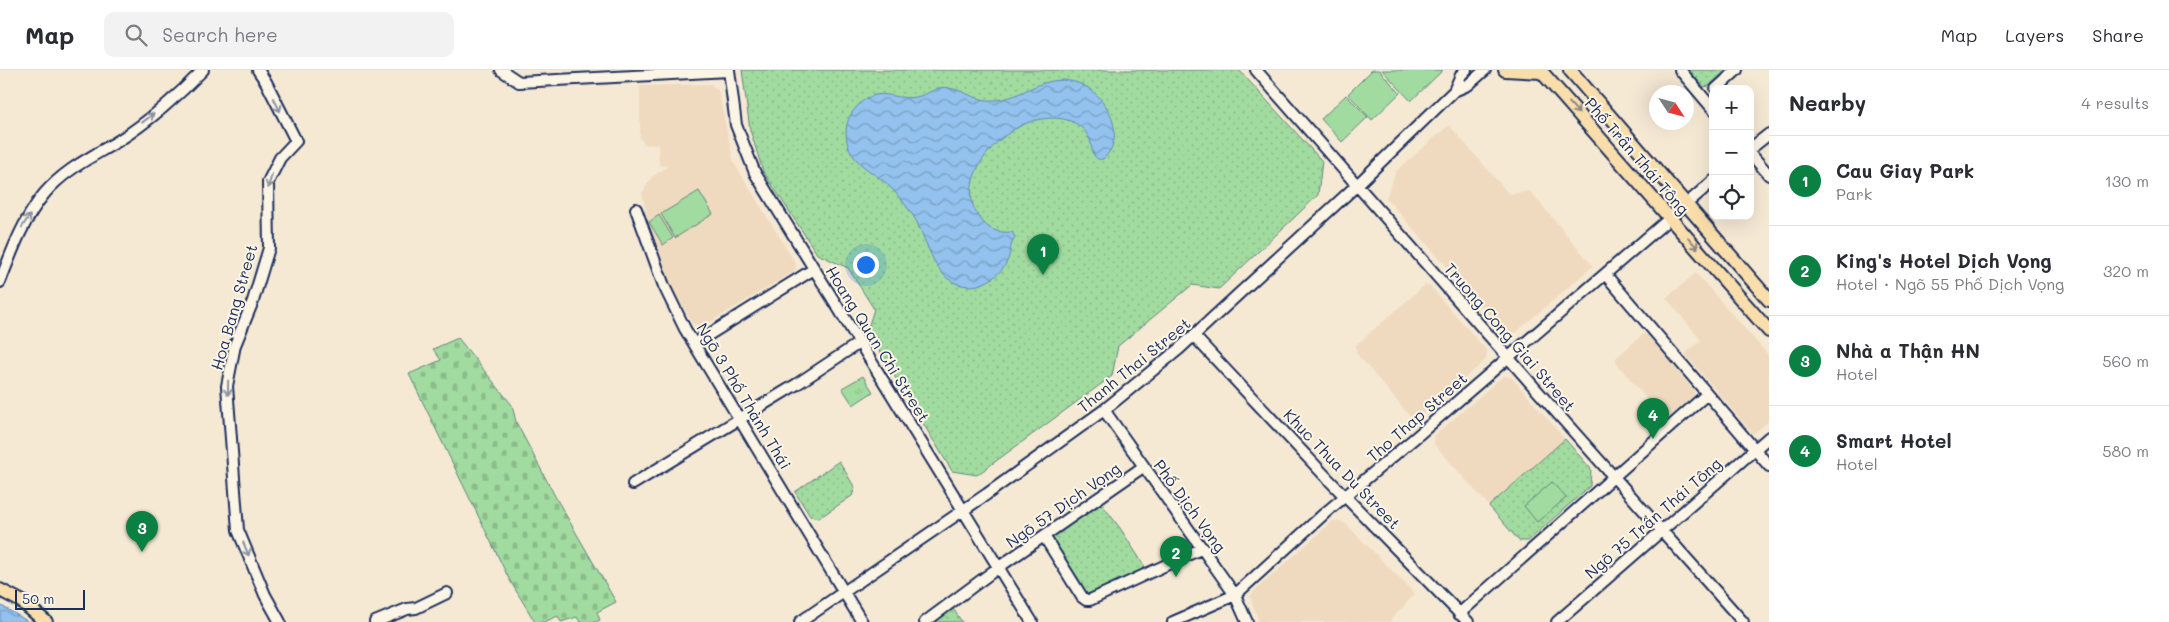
<!DOCTYPE html>
<html lang="en">
<head>
<meta charset="utf-8">
<style>
  body { margin:0; font-family:Mali,sans-serif; background:#f2f2f3; color:#2b2b33 }
  .controls { position:absolute; right:15px; top:15px; display:grid; overflow:hidden; border-radius:10px; box-shadow:0 5px 20px #0002 }
  .controls button { width:45px; height:45px; display:grid; place-items:center; padding:0; border:0; border-bottom:1px solid #e1e1e2; background:#fff; color:#2b2b33; font:25px sans-serif }
  .compass { position:absolute; left:1649px; top:15px; width:45px; height:45px; border-radius:50%; background:#fff; box-shadow:0 5px 20px #0002; rotate:126deg }
  .scale { position:absolute; left:15px; bottom:12px; width:70px; box-sizing:border-box; padding-left:5px; border:2px solid #1b2f5e; border-top:0; font-size:14px; line-height:18px; white-space:nowrap; color:#1b2f5e; -webkit-text-stroke:4px #fcf5e5; paint-order:stroke }
  .you { position:absolute; left:865px; top:194px; width:18px; height:18px; margin:-12px; border:4px solid #fff; border-radius:50%; background:#1a73e8; box-shadow:0 0 0 8px #1a73e833 }
  .badge { display:grid; place-items:center; width:32px; height:32px; border-radius:50%; background:#0b8043; color:#fff; font-size:16px; font-weight:700 }
  .pin { position:absolute; translate:-50% -41px; filter:drop-shadow(0 1px 2px #0008) }
  .pin::after { content:''; position:absolute; top:26px; width:18px; height:15px; background:inherit; clip-path:polygon(0 0,100% 0,50% 100%) }
  .list { margin:0; padding:0; list-style:none }
  h2 { display:flex; justify-content:space-between; align-items:center; height:65px; margin:0; padding:0 20px; font-size:21px }
  h2 small { font-size:16px; font-weight:400; color:#7c7c81 }
  .list li { display:grid; grid-template-columns:32px 1fr auto; gap:15px; align-items:center; box-sizing:border-box; height:90px; padding:0 20px; border-top:1px solid #e1e1e2 }
  .list b { display:block; font-size:19px; white-space:nowrap }
  .list p { margin:0; font-size:16px; white-space:nowrap; color:#7c7c81 }
  .list em { font-size:16px; font-style:normal; color:#7c7c81 }
  .icon { flex:none; width:28px; height:28px; fill:none; stroke:currentColor; stroke-width:2; stroke-linecap:round; stroke-linejoin:round }
  .map { position:relative; flex:none; width:1769px; height:552px; overflow:hidden }
  header { display:flex; align-items:center; gap:30px; box-sizing:border-box; height:70px; padding:0 25px; background:#fff; border-bottom:1px solid #e1e1e2 }
  header strong { font-size:24px }
  nav { display:flex; gap:28px; margin-inline-start:auto; font-size:18px }
  .search { width:350px; height:45px; background:#f2f2f3; display:flex; align-items:center; gap:12px; box-sizing:border-box; padding:0 18px; border-radius:10px; color:#7c7c81; font-size:19px }
  main { display:flex }
  aside { flex:1; background:#fff }
  .map>svg:first-child { display:block }
</style>
</head>
<body>
<header>
<strong>Map</strong>
<div class="search"><svg class="icon" aria-label="search" viewBox="0 0 24 24"><circle cx="10" cy="10" r="6"/><path d="M15 15l6 6"/></svg>Search here</div>
<nav><a>Map</a><a>Layers</a><a>Share</a></nav>
</header>
<main>
<div class="map">
<svg width="1769" height="552" viewBox="0 0 1769 552">
  <defs>
    <pattern id="grass-tufts" width="24" height="20" patternUnits="userSpaceOnUse" patternTransform="scale(1.25)"><rect width="24" height="20" fill="#a2db9f"/><path d="M3 7l-1-3M5 7V3M7 7l1-3M15 17l-1-3M17 17v-4M19 17l1-3" fill="none" stroke="#8bbc8b"/></pattern>
    <pattern id="cemetery-stones" width="16" height="16" patternUnits="userSpaceOnUse" patternTransform="scale(1.25)"><rect width="16" height="16" fill="#a2db9f"/><path d="M2 7V4a2 2 0 0 1 4 0v3zM10 15v-3a2 2 0 0 1 4 0v3z" fill="#8bbc8b"/></pattern>
    <pattern id="park-dots" width="8" height="8" patternUnits="userSpaceOnUse" patternTransform="scale(1.25)"><rect width="8" height="8" fill="#a2db9f"/><path d="M2 2h.1M6 6h.1" fill="none" stroke="#8bbc8b" stroke-width="1.8" stroke-linecap="round"/></pattern>
    <pattern id="water-waves" width="16" height="10" patternUnits="userSpaceOnUse" patternTransform="scale(1.25)"><rect width="16" height="10" fill="#92c2ed"/><path d="M0 5q4-4 8 0t8 0" fill="none" stroke="#769ec3"/></pattern>
  </defs>
  <rect width="100%" height="100%" fill="#f6e9d4"/>
  <filter id="ink" filterUnits="userSpaceOnUse"><feTurbulence type="fractalNoise" baseFrequency=".02" numOctaves="2"/><feDisplacementMap in="SourceGraphic" scale="10" xChannelSelector="R" yChannelSelector="G"/><feConvolveMatrix kernelMatrix="1 2 1 2 8 2 1 2 1" color-interpolation-filters="sRGB"/></filter>
  <g filter="url(#ink)">
    <path fill="#efdabf" d="M711 14 718 20 734 93 796 194 795 201 702 257 693 254 671 216 659 191 648 151 642 123 652 107 668 96 659 95 658 74 645 75 640 68V16Z
      M1449 55 1509 124 1530 121 1593 196 1515 263 1505 262 1386 128 1396 101Z
      M1696 203 1769 286V351L1753 364 1685 284 1701 270 1666 228Z
      M1425 215 1430 216 1487 281 1486 290 1414 351 1356 283V275Z
      M1643 264 1648 265 1694 321V325L1667 349 1663 348 1616 293V288Z
      M1503 306 1512 308 1565 369 1489 436 1434 374V366Z
      M1333 451H1340L1346 454 1415 524 1389 552H1259L1250 527 1254 521Z"/>
    <path fill="url(#grass-tufts)" stroke="#5e857e" d="M863 306 873 322 853 335 842 318Z"/>
    <path fill="url(#cemetery-stones)" stroke="#5e857e" d="M458 268 512 335 516 352 556 428 616 532 597 542 600 550 596 552H580L577 547 561 552 558 546 544 552H535L509 509 409 304 441 290 433 279Z"/>
    <path fill="url(#park-dots)" stroke="#5e857e" d="M742 0H1239L1322 91 1318 125 1219 219 1192 215 1118 276 1112 306 977 405 952 401 867 261 874 239 848 198 817 184 763 101 750 60Z
      M1688 0H1726L1709 16 1704 17Z
      M1565 369 1591 399 1590 416 1528 471H1519L1489 436Z
      M839 391 855 418 852 426 819 448 810 446 795 422Z
      M1098 429 1120 458 1149 503 1086 530 1044 466Z
      M950 534 962 552H925Z"/>
    <path fill="#a2db9f" stroke="#5e857e" d="M1372 0H1379L1400 23 1372 50 1348 24Z
      M1382 0H1443L1411 31Z
      M1346 25 1368 47 1342 72 1321 49Z
      M699 121 713 144 675 168 661 144Z
      M659 145 673 168 663 175 649 152Z
      M1552 412 1566 428 1537 452 1524 436Z"/>
    <path fill="url(#water-waves)" stroke="#6287b4" d="M1064 10C1070 11 1077 12 1083 15 1108 27 1128 67 1103 89 1100 90 1096 89 1094 85 1091 81 1092 75 1090 70 1082 50 1061 46 1042 49 1001 54 946 115 984 153 991 161 1001 163 1012 162L1015 167C1010 173 1011 182 1008 189 1003 203 986 216 970 216 934 216 929 172 914 147 906 135 896 122 885 112 874 103 858 96 851 82 844 69 844 52 854 40 878 10 895 34 920 26 931 23 937 15 949 18 967 21 976 32 996 30 1022 28 1034 10 1064 10Z
      M0 535 29 552H0Z"/>
    <g fill="none" stroke-linecap="round" stroke-linejoin="round">
      <defs>
        <path id="minor" d="M258 0 266 12 296 71 280 88 268 112 269 178 253 231 235 275 227 316 238 460 265 525 280 552
          M501 0 519 12 729 1
          M729 0 736 55 755 103 1032 552
          M1256 0 1549 334 1743 552
          M1680 0 1713 39
          M1716 19 1737 0
          M1454 21 1461 5 1466 0
          M1750 79 1769 64
          M1750 83 1769 105
          M636 139 664 216 685 259 862 552
          M1605 204 1769 396
          M0 212C12 181 23 150 44 124 65 99 92 87 118 71 147 53 180 24 203 0
          M1194 266 1328 409 1468 552
          M694 274 814 199
          M1104 340 1235 525 1247 552
          M633 414 797 314 859 273
          M1044 466 1082 527 1086 530H1090L1203 478
          M1459 544 1707 324
          M375 552 407 539 416 538 447 523
          M800 552 987 424 1104 340 1179 279 1357 115 1454 21 1468 15 1485 0
          M925 552 999 497 1143 397
          M1173 552 1235 525 1325 443 1416 367 1713 111
          M1557 552 1769 367"/>
        <path id="major" d="M1505 0 1541 2
          M1540 0 1769 261
          M1570 0 1769 230
          M0 520 21 531 46 552"/>
      </defs>
      <use href="#minor" stroke="#1b2f5e" stroke-width="14"/>
      <use href="#major" stroke="#1b2f5e" stroke-width="16"/>
      <use href="#minor" stroke="#fcf5e5" stroke-width="10"/>
      <use href="#major" stroke="#f9deab" stroke-width="12"/>
    </g>
    <defs><path id="oneway-shaft" d="M-6 0H5M1.5-3L5.5 0L1.5 3" fill="none" stroke-width="1.6" stroke-linecap="round" stroke-linejoin="round" transform="scale(1.25)"/></defs>
    <g stroke="#8c92a2">
      <use href="#oneway-shaft" transform="translate(277 35) rotate(64)"/>
      <use href="#oneway-shaft" transform="translate(148 48) rotate(-38)"/>
      <use href="#oneway-shaft" transform="translate(270 111) rotate(106)"/>
      <use href="#oneway-shaft" transform="translate(26 151) rotate(-57)"/>
      <use href="#oneway-shaft" transform="translate(228 318) rotate(91)"/>
      <use href="#oneway-shaft" transform="translate(246 479) rotate(67)"/>
    </g>
    <g stroke="#8a8684">
      <use href="#oneway-shaft" transform="translate(1574 38) rotate(49)"/>
      <use href="#oneway-shaft" transform="translate(1693 173) rotate(49)"/>
    </g>
  </g>
  <g text-anchor="middle" stroke-width="4" stroke-linejoin="round" paint-order="stroke">
    <g font-size="16" fill="#1b2f5e" stroke="#fcf5e5">
      <text transform="translate(1637 86) rotate(49)" y="6">Phố Trần Thái Tông</text>
      <text transform="translate(234 237) rotate(-74)" y="6">Hoa Bang Street</text>
      <text transform="translate(1510 267) rotate(49)" y="6">Truong Cong Giai Street</text>
      <text transform="translate(878 274) rotate(58)" y="6">Hoang Quan Chi Street</text>
      <text transform="translate(1134 295) rotate(-39)" y="6">Thanh Thai Street</text>
      <text transform="translate(744 326) rotate(59)" y="6">Ngõ 3 Phố Thành Thái</text>
      <text transform="translate(1417 347) rotate(-41)" y="6">Tho Thap Street</text>
      <text transform="translate(1342 399) rotate(46)" y="6">Khuc Thua Du Street</text>
      <text transform="translate(1063 435) rotate(-35)" y="6">Ngõ 57 Dịch Vọng</text>
      <text transform="translate(1190 436) rotate(54)" y="6">Phố Dịch Vọng</text>
      <text transform="translate(1653 448) rotate(-41)" y="6">Ngõ 75 Trần Thái Tông</text>
    </g>
  </g>
</svg>
<div class="controls">
<button>+</button>
<button>−</button>
<button><svg class="icon" aria-label="locate" viewBox="0 0 24 24"><circle cx="12" cy="12" r="6"/><path d="M12 2v4M12 18v4M2 12h4M18 12h4"/></svg></button>
</div>
<svg class="compass" viewBox="-18 -18 36 36"><path d="M0-13l5 13h-10z" fill="#e53935"/><path d="M0 13l5-13h-10z" fill="#7c7c81"/></svg>
<div class="scale">50 m</div>
<div class="you"></div>
<div class="pin badge" style="left:1043px;top:205px">1</div>
<div class="pin badge" style="left:1176px;top:507px">2</div>
<div class="pin badge" style="left:142px;top:482px">3</div>
<div class="pin badge" style="left:1653px;top:369px">4</div>
</div>
<aside>
<h2>Nearby<small>4 results</small></h2>
<ul class="list">
<li><span class="badge">1</span><div><b>Cau Giay Park</b><p>Park</p></div><em>130 m</em></li>
<li><span class="badge">2</span><div><b>King's Hotel Dịch Vọng</b><p>Hotel · Ngõ 55 Phố Dịch Vọng</p></div><em>320 m</em></li>
<li><span class="badge">3</span><div><b>Nhà a Thận HN</b><p>Hotel</p></div><em>560 m</em></li>
<li><span class="badge">4</span><div><b>Smart Hotel</b><p>Hotel</p></div><em>580 m</em></li>
</ul>
</aside>
</main>
</body>
</html>
